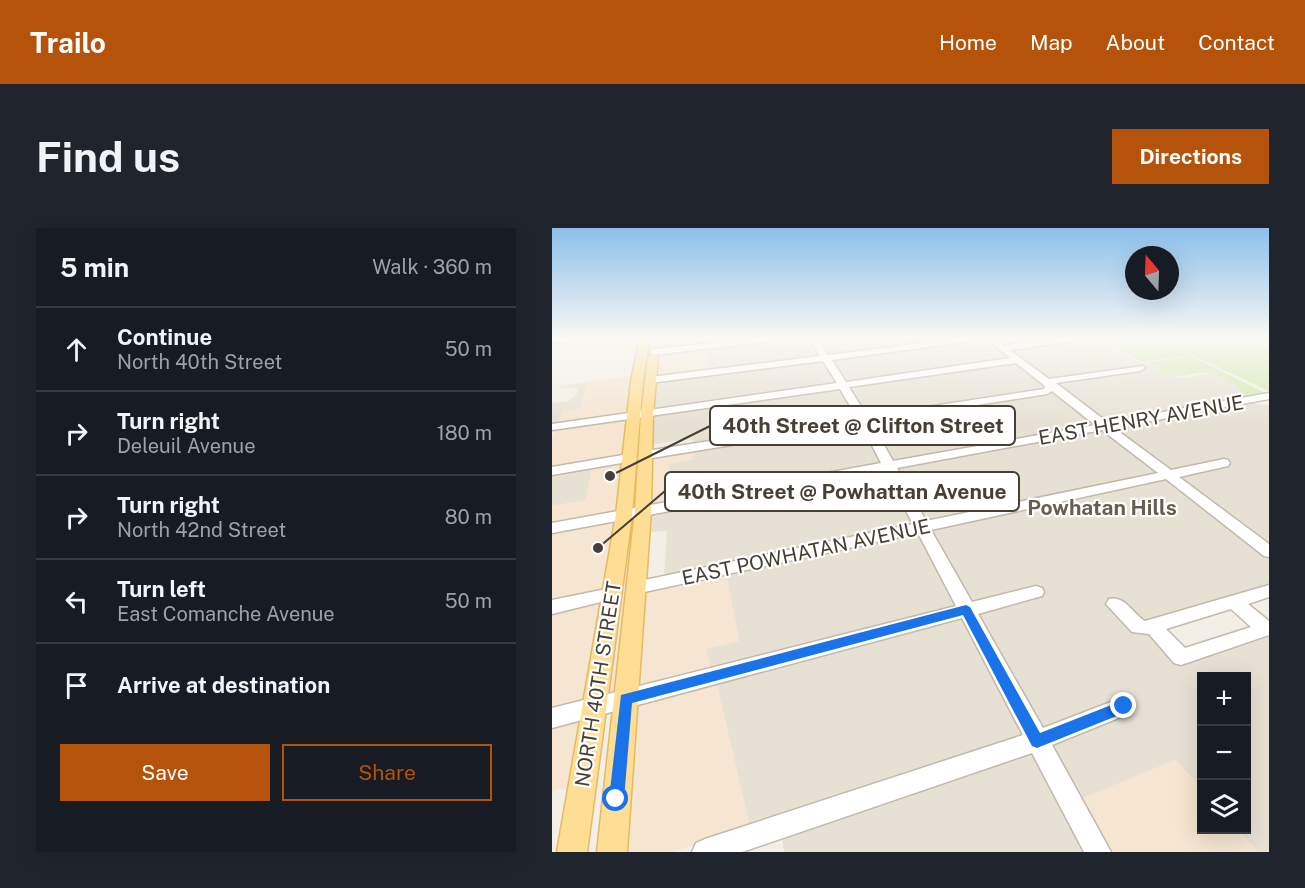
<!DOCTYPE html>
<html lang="en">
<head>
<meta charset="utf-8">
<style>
  body { margin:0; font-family:"Public Sans",sans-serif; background:#20242c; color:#f1f3f6 }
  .controls { position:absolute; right:18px; bottom:18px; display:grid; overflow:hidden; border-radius:0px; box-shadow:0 6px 24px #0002 }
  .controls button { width:54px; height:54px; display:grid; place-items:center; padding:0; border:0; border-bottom:2px solid #363941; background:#171b24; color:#f1f3f6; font:30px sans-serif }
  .compass { position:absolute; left:573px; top:18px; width:54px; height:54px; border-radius:50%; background:#171b24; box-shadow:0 6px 24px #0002; rotate:341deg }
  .stop { position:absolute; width:18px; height:18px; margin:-14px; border:4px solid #1a73e8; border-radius:50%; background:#fff }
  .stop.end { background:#1a73e8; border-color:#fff; box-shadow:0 2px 6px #0008 }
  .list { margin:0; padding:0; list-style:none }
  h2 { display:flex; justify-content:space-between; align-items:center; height:78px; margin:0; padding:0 24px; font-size:26px }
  h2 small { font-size:20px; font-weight:400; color:#9ea1a6 }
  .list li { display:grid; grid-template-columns:39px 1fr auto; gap:18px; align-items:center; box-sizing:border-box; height:84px; padding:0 24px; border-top:2px solid #363941 }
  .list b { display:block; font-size:22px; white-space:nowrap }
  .list p { margin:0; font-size:20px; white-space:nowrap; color:#9ea1a6 }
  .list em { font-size:20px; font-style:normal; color:#9ea1a6 }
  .actions { display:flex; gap:12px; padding:18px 24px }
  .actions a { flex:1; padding:14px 0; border:2px solid #b45309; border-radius:0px; text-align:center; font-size:21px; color:#b45309 }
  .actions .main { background:#b45309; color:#fff }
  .icon { flex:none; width:33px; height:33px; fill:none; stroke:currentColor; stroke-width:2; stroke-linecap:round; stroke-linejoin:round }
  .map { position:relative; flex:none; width:717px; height:624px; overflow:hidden; border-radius:0px }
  header { display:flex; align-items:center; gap:36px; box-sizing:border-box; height:84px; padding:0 30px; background:#b45309; color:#fff }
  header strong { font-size:28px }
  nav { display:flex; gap:33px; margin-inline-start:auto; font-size:21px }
  .intro { display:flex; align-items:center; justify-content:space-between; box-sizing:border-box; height:144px; padding:0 36px }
  h1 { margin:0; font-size:42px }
  .button { padding:15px 27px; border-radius:0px; background:#b45309; color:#fff; font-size:21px; font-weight:700 }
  main { display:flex; gap:36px; padding:0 36px }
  aside { flex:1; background:#171b24; border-radius:0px; box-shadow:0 6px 24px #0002 }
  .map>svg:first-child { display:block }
</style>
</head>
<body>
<header>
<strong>Trailo</strong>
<nav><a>Home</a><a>Map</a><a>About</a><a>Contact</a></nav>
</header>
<div class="intro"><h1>Find us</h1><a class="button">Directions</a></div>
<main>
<aside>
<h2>5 min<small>Walk · 360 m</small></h2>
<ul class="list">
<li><svg class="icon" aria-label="ahead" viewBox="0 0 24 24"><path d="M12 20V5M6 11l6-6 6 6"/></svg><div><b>Continue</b><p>North 40th Street</p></div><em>50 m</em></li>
<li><svg class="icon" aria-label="right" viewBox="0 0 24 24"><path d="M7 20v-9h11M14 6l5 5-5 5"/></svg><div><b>Turn right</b><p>Deleuil Avenue</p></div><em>180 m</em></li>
<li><svg class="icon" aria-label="right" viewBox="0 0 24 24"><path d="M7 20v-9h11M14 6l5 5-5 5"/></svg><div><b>Turn right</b><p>North 42nd Street</p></div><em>80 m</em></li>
<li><svg class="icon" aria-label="left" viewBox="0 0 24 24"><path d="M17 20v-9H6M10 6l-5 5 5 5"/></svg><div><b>Turn left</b><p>East Comanche Avenue</p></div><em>50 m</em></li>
<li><svg class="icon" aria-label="arrive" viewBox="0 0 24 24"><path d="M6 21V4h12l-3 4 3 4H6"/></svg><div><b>Arrive at destination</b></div></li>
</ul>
<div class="actions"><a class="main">Save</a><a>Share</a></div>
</aside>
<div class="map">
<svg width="717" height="624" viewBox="0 0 717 624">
  <rect width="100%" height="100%" fill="#f3efe6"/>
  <path fill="#e7e1d4" d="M238 110H259L269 129 158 143 155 119Z
    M265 110H418L275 128Z
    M434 110 462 132 295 156 277 131Z
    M543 110 578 130 589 135 599 134 619 147 629 150 660 145 685 157 696 170 552 196 503 158 504 155 592 140 498 153 454 121Z
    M271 131 288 157 99 184 101 153Z
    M465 134 495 158 492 162 315 190 296 159Z
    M36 154 28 181 5 197H0V175L15 173 23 169 26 160 4 159Z
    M290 160 308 191 141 218 139 210 99 217V187Z
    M501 161 545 197 340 235 317 194 497 165Z
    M700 173 703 176 717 177V320L622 249 678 237 671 232 615 244 557 200Z
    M310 195 332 236 119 275 116 236 141 231V222Z
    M550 201 608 246 373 296 342 240Z
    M40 239 34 272 0 278V245Z
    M334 241 364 298 112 350 115 303 99 304 100 285Z
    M615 251 717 329V357L590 395 564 370 555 374 575 395 598 405 629 436 717 407V624H706L686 602H694V448H650L649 560 624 532 526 572 496 518 583 482 572 470 487 503 422 385 492 366 485 358 417 375 377 302Z
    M367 304 406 378 160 442 153 421 187 413 174 345Z
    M411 388 475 508 198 599 164 453Z
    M483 523 536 624H232L230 609Z"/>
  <path fill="#f5e5d1" d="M87 110H89L77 187 5 197 10 183 28 181 36 154 80 148Z
    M107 110H154L155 117 104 123Z
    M155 119 158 143 101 150 104 125Z
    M76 191 73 229 0 240V211L4 201Z
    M141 222V231L116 236 119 275 96 279 98 229Z
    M72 233 67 285 0 297V278L34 272 40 239Z
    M86 287 67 466 51 470 77 289Z
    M66 291 54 362 0 374V303Z
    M174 345 187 413 154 421 160 442 82 462 89 363Z
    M52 372 36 474 0 484V383Z
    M164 453 198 599 121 624H69L81 475Z
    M34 488 17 563 11 560 0 563V497Z
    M624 532 649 560 650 602H686L706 624H555L526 572Z"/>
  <path fill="#cfe8ae" d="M546 110H714L717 111V115L708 117 717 121V163L640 127 590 134Z
    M640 128 713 165H717L696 170C687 159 675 150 661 146 638 139 626 161 599 134Z"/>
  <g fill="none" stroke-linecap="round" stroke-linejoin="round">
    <defs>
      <path id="minor" d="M33 110 29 112 0 115V111Z
        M208 110H233L229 112 101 127 97 124 101 121Z
        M258 110H266L276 127 410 110H432L428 112 280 132 294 154 458 130 433 110H442L452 117 511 110H533L529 112 458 122 497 151 591 138 593 140 588 143 504 155 555 194 717 165V171L562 200 619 242 672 231 676 232 678 235 676 238 627 249 717 316V329L712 328 614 251 379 302 420 374 484 358 490 360 492 364 490 368 426 386 491 500 572 469 579 471 582 478 579 485 500 517 559 624H532L480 525 190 624H140L144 615 153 611 471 507 410 390 0 500V480L404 378 366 305 83 366 77 364 75 360 77 356 83 354 361 296 333 243 0 305V295L329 235 309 196 94 231 88 227 94 223 305 190 288 161 0 202V196L285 155 271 133 98 155 93 152 98 149 268 128ZM464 135 493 158 492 161 315 188 297 159ZM500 163 543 197 341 233 319 194 495 166ZM550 202 606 245 374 293 345 240Z
        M77 226 81 227V233L0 247V239Z
        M717 357V369L696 376 717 393V407L629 437 622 435 597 406 580 404 554 376 557 371C573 367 581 386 593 393ZM679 381 699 399 633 420 614 401Z
        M59 360 65 362 67 366 65 370 0 386V372Z"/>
      <path id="major" d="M85 110H95L97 113 91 153 80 287 35 624H5L64 287 79 153 87 113Z
        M101 126 106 129 101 186 99 283 75 624H45L83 283 89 186 96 129Z"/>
    </defs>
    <use href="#minor" stroke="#c2b9ac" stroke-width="3"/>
    <use href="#major" stroke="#e4ba63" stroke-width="3"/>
    <use href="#minor" fill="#fff" fill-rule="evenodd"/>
    <use href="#major" fill="#fedd94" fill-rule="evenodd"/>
  </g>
  <linearGradient id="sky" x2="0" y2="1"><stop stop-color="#8cc0eb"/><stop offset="0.56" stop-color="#faf8f4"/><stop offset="1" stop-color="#faf8f4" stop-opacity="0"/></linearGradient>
  <rect width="717" height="197" fill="url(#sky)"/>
  <path fill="#1a73e8" d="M414 377 418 379 488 505 572 472 577 474 579 478 577 483 485 520 480 518 411 387 80 475 72 571 70 577 64 579 59 577 57 571 69 467Z"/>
  <g text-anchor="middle" stroke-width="4.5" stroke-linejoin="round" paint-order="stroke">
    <g font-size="20" fill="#463f35" stroke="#fff">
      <text transform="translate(589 192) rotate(-10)" y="7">EAST HENRY AVENUE</text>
      <text transform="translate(254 324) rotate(-12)" y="7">EAST POWHATAN AVENUE</text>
      <text transform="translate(46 456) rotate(-81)" y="7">NORTH 40TH STREET</text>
    </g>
    <g font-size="21" font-weight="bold" fill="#695d4c" stroke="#fff">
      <text x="550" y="287">Powhatan Hills</text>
    </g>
  </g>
  <path fill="none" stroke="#463f35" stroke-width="2" d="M58 248L158 198M46 320L113 263"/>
  <g fill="#463f35" stroke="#fff" stroke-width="2">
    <circle cx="58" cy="248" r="6"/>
    <circle cx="46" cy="320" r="6"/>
  </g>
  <g fill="#fff" stroke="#463f35" stroke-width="2">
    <rect x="158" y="178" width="305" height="39" rx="6"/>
    <rect x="113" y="244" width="354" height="39" rx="6"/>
  </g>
  <g font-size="21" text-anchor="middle" font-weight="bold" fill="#463f35">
    <text x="311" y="205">40th Street @ Clifton Street</text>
    <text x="290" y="271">40th Street @ Powhattan Avenue</text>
  </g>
</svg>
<div class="controls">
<button>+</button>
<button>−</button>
<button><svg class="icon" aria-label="layers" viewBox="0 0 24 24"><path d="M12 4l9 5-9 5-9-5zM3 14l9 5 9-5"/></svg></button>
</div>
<svg class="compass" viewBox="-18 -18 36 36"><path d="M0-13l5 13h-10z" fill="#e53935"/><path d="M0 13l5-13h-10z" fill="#9ea1a6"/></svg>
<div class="stop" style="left:64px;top:571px"></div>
<div class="stop end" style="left:572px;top:478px"></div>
</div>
</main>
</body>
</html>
